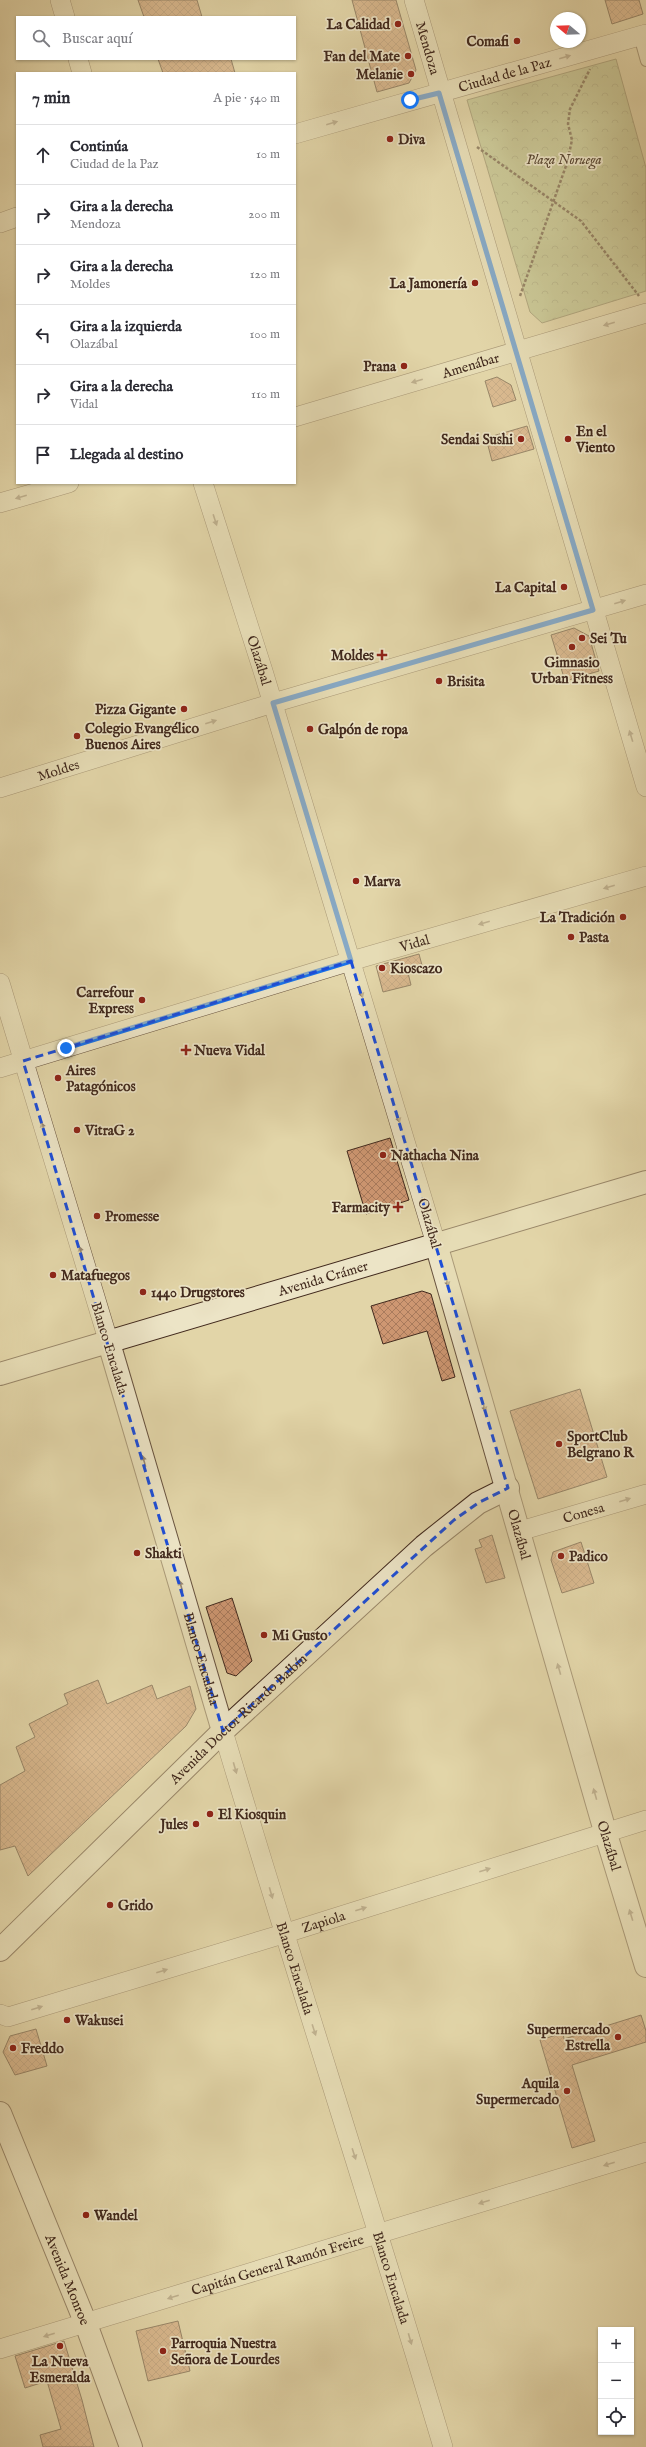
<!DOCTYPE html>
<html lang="es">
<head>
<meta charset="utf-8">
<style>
  body { margin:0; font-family:"IM FELL English",serif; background:#f7f7f7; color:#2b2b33 }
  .controls { position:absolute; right:12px; bottom:12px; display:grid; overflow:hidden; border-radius:0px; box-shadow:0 1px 3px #0004 }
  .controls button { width:36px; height:36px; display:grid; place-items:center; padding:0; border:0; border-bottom:1px solid #e1e1e2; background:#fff; color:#2b2b33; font:20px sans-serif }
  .compass { position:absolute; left:550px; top:12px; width:36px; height:36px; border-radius:50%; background:#fff; box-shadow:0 1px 3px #0004; rotate:289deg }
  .stop { position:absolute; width:12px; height:12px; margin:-9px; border:3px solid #1a73e8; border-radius:50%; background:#fff }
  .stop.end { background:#1a73e8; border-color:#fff; box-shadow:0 1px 4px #0008 }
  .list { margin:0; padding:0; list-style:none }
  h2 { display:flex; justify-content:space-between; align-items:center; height:52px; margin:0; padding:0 16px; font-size:17px }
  h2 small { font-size:13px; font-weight:400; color:#7c7c81 }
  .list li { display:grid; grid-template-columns:26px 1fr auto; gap:12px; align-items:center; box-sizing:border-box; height:60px; padding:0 16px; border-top:1px solid #e1e1e2 }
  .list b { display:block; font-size:15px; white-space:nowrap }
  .list p { margin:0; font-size:13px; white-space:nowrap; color:#7c7c81 }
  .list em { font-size:13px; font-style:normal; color:#7c7c81 }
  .icon { flex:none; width:22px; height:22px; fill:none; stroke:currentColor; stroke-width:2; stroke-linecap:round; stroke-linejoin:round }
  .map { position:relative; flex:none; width:646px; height:2447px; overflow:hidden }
  .search { position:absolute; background:#fff; box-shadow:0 1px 3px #0004; left:16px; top:16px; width:280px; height:44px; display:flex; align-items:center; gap:10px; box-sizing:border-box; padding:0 14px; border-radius:0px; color:#7c7c81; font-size:15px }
  .panel { position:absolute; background:#fff; box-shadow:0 1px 3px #0004; left:16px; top:72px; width:280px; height:412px; border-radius:0px }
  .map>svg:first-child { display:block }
</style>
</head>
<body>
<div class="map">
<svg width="646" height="2447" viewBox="0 0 646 2447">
  <defs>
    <pattern id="forest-crowns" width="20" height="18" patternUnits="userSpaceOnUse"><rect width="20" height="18" fill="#b2bd88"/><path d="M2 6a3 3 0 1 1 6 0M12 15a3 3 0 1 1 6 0" fill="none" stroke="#929a6f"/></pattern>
    <pattern id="building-cross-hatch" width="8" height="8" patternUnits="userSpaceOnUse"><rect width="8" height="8" fill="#ce9772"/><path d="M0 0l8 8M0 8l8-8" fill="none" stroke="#a97b5d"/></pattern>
  </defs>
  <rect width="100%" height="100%" fill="#e2d5a8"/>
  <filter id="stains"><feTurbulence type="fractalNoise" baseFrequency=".005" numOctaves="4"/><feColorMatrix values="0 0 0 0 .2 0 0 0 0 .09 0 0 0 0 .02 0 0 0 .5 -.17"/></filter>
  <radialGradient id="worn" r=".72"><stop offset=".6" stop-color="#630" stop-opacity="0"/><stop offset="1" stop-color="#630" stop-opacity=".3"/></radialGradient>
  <path fill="url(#forest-crowns)" stroke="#7a7352" d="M616 59 646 168V291L542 323 530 312 467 100Z"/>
  <path fill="url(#building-cross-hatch)" stroke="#41291d" d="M138 0H197L202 17H144Z
    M352 0H396L416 70 409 83 377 92Z
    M605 0H639L643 14 612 24Z
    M158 59H231L235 73H163Z
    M497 377 511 385 516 400 493 407 485 381Z
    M527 426 534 449 492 461 486 438Z
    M574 628 589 636 599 671 565 681 551 635Z
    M419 954 423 969 408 973 411 985 383 992 376 966Z
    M390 1138 409 1200 366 1214 347 1151Z
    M422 1291 431 1294 455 1377 442 1381 427 1331 383 1344 371 1306Z
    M580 1389 607 1477 538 1499 510 1411Z
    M492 1535 505 1578 486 1583 475 1549 482 1547 479 1540Z
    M581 1542 594 1583 562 1593 551 1560 553 1552Z
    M232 1598 252 1661 236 1676 227 1673 206 1607Z
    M98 1680 107 1704 152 1685 157 1699 190 1686 196 1709 186 1726 28 1876 15 1846 0 1850V1785L25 1771 16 1747 35 1737 29 1724 68 1704 64 1694Z
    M641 2015 646 2031V2042L572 2065 595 2141 572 2148 540 2040 563 2033 564 2039Z
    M36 2029 47 2066 15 2075 3 2052 10 2036Z
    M178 2321 190 2371 148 2381 136 2331Z
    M64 2341 82 2400 94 2447H43L40 2435 61 2429 47 2381 25 2388 15 2356Z"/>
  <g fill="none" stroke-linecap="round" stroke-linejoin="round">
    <defs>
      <path id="service" d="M639 36 646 61"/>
      <g id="minor">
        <path d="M60 0 65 17"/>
        <path id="s1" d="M414 0 646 787"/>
        <path d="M78 59 82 73"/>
        <path id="s2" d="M295 134 646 34"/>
        <path d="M0 223 17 217"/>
        <path id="s3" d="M295 417 646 313"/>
        <path id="s4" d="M203 483 263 671 436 1244"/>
        <path d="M0 503 69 483"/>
        <path id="s5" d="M0 788 273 703 646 594"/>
        <path d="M0 983 109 1343"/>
        <path id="s6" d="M0 1068 351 961 646 876"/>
        <path id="s7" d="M520 1531 646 1494"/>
        <path id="s8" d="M223 1731C294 1970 372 2208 443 2447"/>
        <path id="s9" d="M0 2014 8 2017 283 1934 646 1820"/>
        <path id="s10" d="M0 2349 646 2152"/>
      </g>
      <g id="tertiary">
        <path id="s11" d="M436 1244 605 1831 646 1966"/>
        <path id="s12" d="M109 1343 223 1731"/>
      </g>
      <g id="secondary">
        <path id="s13" d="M0 1374 646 1182"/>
        <path id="s14" d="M0 1950 223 1731 424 1546 478 1503 508 1488"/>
        <path id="s15" d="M0 2113 86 2324 131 2447"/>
      </g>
    </defs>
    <use href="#service" stroke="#695440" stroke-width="12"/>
    <use href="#minor" stroke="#695440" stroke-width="20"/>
    <use href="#tertiary" stroke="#695440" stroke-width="24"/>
    <use href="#secondary" stroke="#41291d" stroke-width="24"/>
    <path stroke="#41291d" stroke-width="2.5" stroke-dasharray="3 2" stroke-linecap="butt" d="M477 147 581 221 639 296
      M520 296 567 163 572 140 568 124 570 109 590 69"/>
    <use href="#service" stroke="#ece4c6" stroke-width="10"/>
    <use href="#minor" stroke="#ece4c6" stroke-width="19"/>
    <use href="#tertiary" stroke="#ece4c6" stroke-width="22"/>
    <use href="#secondary" stroke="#ece4c6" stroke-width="22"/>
  </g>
  <defs><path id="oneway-solid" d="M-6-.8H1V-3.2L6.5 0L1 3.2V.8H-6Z"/></defs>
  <g fill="#968672">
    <use href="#oneway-solid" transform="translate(565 57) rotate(-16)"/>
    <use href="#oneway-solid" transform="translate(332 123) rotate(-16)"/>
    <use href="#oneway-solid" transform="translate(609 324) rotate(164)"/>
    <use href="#oneway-solid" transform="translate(417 381) rotate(164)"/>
    <use href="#oneway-solid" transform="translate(21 497) rotate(164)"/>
    <use href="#oneway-solid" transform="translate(215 520) rotate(72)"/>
    <use href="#oneway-solid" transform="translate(620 602) rotate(-17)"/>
    <use href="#oneway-solid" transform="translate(211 722) rotate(-17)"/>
    <use href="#oneway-solid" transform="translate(631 736) rotate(-107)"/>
    <use href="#oneway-solid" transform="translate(609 887) rotate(164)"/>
    <use href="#oneway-solid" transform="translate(484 923) rotate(164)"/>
    <use href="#oneway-solid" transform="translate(361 992) rotate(73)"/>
    <use href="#oneway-solid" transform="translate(398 1117) rotate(73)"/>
    <use href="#oneway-solid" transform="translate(43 1128) rotate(-107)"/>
    <use href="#oneway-solid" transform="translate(81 1252) rotate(-107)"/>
    <use href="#oneway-solid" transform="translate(447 1281) rotate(74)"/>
    <use href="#oneway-solid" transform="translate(484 1406) rotate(74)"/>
    <use href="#oneway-solid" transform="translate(144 1461) rotate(-106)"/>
    <use href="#oneway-solid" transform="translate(625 1500) rotate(-17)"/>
    <use href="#oneway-solid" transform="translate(181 1586) rotate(-106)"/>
    <use href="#oneway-solid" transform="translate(559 1669) rotate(-106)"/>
    <use href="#oneway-solid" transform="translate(235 1768) rotate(74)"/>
    <use href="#oneway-solid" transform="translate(595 1794) rotate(-106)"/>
    <use href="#oneway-solid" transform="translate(485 1870) rotate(-18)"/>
    <use href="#oneway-solid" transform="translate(271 1893) rotate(74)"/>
    <use href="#oneway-solid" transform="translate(361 1909) rotate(-18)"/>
    <use href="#oneway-solid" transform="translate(631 1915) rotate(-107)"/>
    <use href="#oneway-solid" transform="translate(162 1971) rotate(-17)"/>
    <use href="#oneway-solid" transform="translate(37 2008) rotate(-17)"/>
    <use href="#oneway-solid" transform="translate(314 2030) rotate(72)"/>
    <use href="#oneway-solid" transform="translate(354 2154) rotate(72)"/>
    <use href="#oneway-solid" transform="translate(609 2164) rotate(163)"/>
    <use href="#oneway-solid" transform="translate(484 2202) rotate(163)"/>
    <use href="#oneway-solid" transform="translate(173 2297) rotate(163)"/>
    <use href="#oneway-solid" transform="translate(49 2335) rotate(163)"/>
    <use href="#oneway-solid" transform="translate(410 2339) rotate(74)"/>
  </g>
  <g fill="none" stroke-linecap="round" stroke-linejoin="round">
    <path stroke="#1a73e8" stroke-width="5" d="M66 1048 351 961 273 703 593 610 439 93 410 100"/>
  </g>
  <path d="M0 0H646V2447H0ZM351 961 508 1488 478 1503 454 1520 223 1731 23 1061Z" fill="#e2d5a8" fill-opacity=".55" fill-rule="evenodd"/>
  <path fill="none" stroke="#1d4ed8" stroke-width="3" stroke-dasharray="8 5" stroke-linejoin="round" d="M351 961 508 1488 478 1503 454 1520 223 1731 23 1061Z"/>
  <g fill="#8f2418" stroke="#ece4c6" stroke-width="1.5">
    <circle cx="398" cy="24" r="4"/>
    <circle cx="517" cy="41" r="4"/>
    <circle cx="408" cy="56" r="4"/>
    <circle cx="411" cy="74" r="4"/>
    <circle cx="390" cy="139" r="4"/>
    <circle cx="475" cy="283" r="4"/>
    <circle cx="404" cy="366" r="4"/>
    <circle cx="521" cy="439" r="4"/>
    <circle cx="568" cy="439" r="4"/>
    <circle cx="564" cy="587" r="4"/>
    <circle cx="582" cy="638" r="4"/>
    <circle cx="572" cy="647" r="4"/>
    <path d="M380 649h4v4h4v4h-4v4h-4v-4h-4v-4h4z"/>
    <circle cx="439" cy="681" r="4"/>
    <circle cx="184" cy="709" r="4"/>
    <circle cx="310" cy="729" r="4"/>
    <circle cx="77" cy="736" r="4"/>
    <circle cx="356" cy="881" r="4"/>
    <circle cx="623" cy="917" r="4"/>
    <circle cx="571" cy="937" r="4"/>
    <circle cx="382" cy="968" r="4"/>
    <circle cx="142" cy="1000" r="4"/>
    <path d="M184 1044h4v4h4v4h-4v4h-4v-4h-4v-4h4z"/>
    <circle cx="58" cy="1078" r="4"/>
    <circle cx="77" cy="1130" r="4"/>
    <circle cx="383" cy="1155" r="4"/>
    <path d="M396 1201h4v4h4v4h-4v4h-4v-4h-4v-4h4z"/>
    <circle cx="97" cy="1216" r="4"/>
    <circle cx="53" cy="1275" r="4"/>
    <circle cx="143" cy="1292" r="4"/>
    <circle cx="559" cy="1444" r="4"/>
    <circle cx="137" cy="1553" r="4"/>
    <circle cx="561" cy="1556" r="4"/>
    <circle cx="264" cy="1635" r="4"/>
    <circle cx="210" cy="1814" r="4"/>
    <circle cx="196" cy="1824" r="4"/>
    <circle cx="110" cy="1905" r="4"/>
    <circle cx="67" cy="2020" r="4"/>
    <circle cx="618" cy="2037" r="4"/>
    <circle cx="13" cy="2048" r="4"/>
    <circle cx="567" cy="2091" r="4"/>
    <circle cx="86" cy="2215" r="4"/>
    <circle cx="60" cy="2346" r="4"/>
    <circle cx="163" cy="2351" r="4"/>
  </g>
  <g text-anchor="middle" stroke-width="3.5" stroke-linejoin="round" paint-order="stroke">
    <g font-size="14" font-weight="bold" fill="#41291d" stroke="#ece4c6" text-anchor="start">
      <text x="390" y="29" text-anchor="end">La Calidad</text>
      <text x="509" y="46" text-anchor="end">Comafi</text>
      <text x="400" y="61" text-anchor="end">Fan del Mate</text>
      <text x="403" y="79" text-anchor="end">Melanie</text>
      <text x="398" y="144">Diva</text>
      <text x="467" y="288" text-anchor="end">La Jamonería</text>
      <text x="396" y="371" text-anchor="end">Prana</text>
      <text x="576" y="436">En el<tspan x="576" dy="16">Viento</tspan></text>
      <text x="513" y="444" text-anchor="end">Sendai Sushi</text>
      <text x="556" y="592" text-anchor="end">La Capital</text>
      <text x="590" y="643">Sei Tu</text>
      <text x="374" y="660" text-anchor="end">Moldes</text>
      <text x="572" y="667" text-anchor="middle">Gimnasio<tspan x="572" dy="16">Urban Fitness</tspan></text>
      <text x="447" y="686">Brisita</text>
      <text x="176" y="714" text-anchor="end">Pizza Gigante</text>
      <text x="85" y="733">Colegio Evangélico<tspan x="85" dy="16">Buenos Aires</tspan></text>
      <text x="318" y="734">Galpón de ropa</text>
      <text x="364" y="886">Marva</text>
      <text x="615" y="922" text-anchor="end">La Tradición</text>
      <text x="579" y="942">Pasta</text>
      <text x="390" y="973">Kioscazo</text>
      <text x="134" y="997" text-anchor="end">Carrefour<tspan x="134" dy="16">Express</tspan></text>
      <text x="194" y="1055">Nueva Vidal</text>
      <text x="66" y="1075">Aires<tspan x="66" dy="16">Patagónicos</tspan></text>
      <text x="85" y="1135">VitraG 2</text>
      <text x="391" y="1160">Nathacha Nina</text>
      <text x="390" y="1212" text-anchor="end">Farmacity</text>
      <text x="105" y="1221">Promesse</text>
      <text x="61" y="1280">Matafuegos</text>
      <text x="151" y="1297">1440 Drugstores</text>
      <text x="567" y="1441">SportClub<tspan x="567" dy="16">Belgrano R</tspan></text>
      <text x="145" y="1558">Shakti</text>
      <text x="569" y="1561">Padico</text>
      <text x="272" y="1640">Mi Gusto</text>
      <text x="218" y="1819">El Kiosquin</text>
      <text x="188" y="1829" text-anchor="end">Jules</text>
      <text x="118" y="1910">Grido</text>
      <text x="75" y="2025">Wakusei</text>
      <text x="610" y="2034" text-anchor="end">Supermercado<tspan x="610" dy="16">Estrella</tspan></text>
      <text x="21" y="2053">Freddo</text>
      <text x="559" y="2088" text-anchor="end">Aquila<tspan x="559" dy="16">Supermercado</tspan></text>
      <text x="94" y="2220">Wandel</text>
      <text x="171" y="2348">Parroquia Nuestra<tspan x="171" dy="16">Señora de Lourdes</tspan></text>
      <text x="60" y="2366" text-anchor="middle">La Nueva<tspan x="60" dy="16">Esmeralda</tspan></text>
    </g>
    <g font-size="14" fill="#41291d" stroke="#ece4c6">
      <text dy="5" stroke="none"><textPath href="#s1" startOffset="50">Mendoza</textPath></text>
      <text dy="5" stroke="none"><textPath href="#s2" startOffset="218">Ciudad de la Paz</textPath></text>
      <text dy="5" stroke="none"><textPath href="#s3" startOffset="183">Amenábar</textPath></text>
      <text dy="5" stroke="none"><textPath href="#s4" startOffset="186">Olazábal</textPath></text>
      <text dy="5" stroke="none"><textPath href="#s5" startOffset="61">Moldes</textPath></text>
      <text dy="5" stroke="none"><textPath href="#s6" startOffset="433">Vidal</textPath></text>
      <text transform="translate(430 1223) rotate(74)" y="5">Olazábal</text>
      <text dy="5" stroke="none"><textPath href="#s13" startOffset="337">Avenida Crámer</textPath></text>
      <text transform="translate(110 1348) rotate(73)" y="5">Blanco Encalada</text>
      <text dy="5" stroke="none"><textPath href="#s7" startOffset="66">Conesa</textPath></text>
      <text dy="5" stroke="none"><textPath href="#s11" startOffset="302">Olazábal</textPath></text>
      <text dy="5" stroke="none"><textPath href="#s12" startOffset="329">Blanco Encalada</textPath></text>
      <text dy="5" stroke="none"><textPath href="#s14" startOffset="332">Avenida Doctor Ricardo Balbín</textPath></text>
      <text dy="5" stroke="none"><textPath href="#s11" startOffset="626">Olazábal</textPath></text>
      <text dy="5" stroke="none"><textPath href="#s9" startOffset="338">Zapiola</textPath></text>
      <text dy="5" stroke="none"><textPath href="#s8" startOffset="248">Blanco Encalada</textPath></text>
      <text dy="5" stroke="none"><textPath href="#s10" startOffset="290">Capitán General Ramón Freire</textPath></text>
      <text dy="5" stroke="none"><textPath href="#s8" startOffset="572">Blanco Encalada</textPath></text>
      <text dy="5" stroke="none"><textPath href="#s15" startOffset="180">Avenida Monroe</textPath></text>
    </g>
    <g font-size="14" font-style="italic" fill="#584732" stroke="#ece4c6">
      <text x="564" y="164">Plaza Noruega</text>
    </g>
  </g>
  <rect width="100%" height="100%" filter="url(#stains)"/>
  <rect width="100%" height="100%" fill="url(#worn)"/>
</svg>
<div class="controls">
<button>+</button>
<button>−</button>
<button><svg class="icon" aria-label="locate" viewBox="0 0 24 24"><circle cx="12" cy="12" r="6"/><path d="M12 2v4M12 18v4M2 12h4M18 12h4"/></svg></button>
</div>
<svg class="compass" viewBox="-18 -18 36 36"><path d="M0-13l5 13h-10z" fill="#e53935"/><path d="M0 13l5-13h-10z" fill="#7c7c81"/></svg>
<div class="stop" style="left:410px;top:100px"></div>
<div class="stop end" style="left:66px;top:1048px"></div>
<div class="search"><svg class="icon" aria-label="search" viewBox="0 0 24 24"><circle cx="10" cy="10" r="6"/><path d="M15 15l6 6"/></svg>Buscar aquí</div>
<section class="panel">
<h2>7 min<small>A pie · 540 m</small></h2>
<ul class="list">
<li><svg class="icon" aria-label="ahead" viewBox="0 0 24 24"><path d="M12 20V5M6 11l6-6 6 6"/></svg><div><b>Continúa</b><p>Ciudad de la Paz</p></div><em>10 m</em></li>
<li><svg class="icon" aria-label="right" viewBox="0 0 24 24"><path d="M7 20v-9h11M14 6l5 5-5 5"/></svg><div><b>Gira a la derecha</b><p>Mendoza</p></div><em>200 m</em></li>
<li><svg class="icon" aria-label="right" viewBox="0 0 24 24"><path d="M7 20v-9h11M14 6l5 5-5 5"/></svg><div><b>Gira a la derecha</b><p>Moldes</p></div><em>120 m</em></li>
<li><svg class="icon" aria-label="left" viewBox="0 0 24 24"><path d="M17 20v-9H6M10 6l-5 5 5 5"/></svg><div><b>Gira a la izquierda</b><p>Olazábal</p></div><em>100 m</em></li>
<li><svg class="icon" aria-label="right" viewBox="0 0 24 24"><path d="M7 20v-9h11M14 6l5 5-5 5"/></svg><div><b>Gira a la derecha</b><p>Vidal</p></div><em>110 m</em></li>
<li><svg class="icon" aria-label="arrive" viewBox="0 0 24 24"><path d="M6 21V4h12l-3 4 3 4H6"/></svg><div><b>Llegada al destino</b></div></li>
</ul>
</section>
</div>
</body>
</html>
